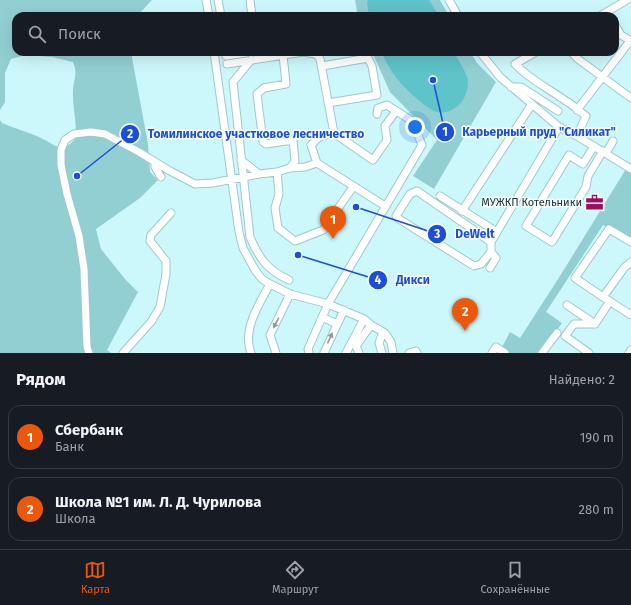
<!DOCTYPE html>
<html lang="ru">
<head>
<meta charset="utf-8">
<style>
  body { margin:0; font-family:"Fira Sans",sans-serif; background:#242831; color:#f1f3f6 }
  .you { position:absolute; left:415px; top:127px; width:14px; height:14px; margin:-10px; border:3px solid #fff; border-radius:50%; background:#1a73e8; box-shadow:0 0 0 6px #1a73e833 }
  .badge { display:grid; place-items:center; width:26px; height:26px; border-radius:50%; background:#ea580c; color:#fff; font-size:13px; font-weight:700 }
  .pin { position:absolute; translate:-50% -33px; filter:drop-shadow(0 1px 2px #0008) }
  .pin::after { content:''; position:absolute; top:21px; width:14px; height:12px; background:inherit; clip-path:polygon(0 0,100% 0,50% 100%) }
  .list { margin:0; padding:0; list-style:none }
  h2 { display:flex; justify-content:space-between; align-items:center; height:52px; margin:0; padding:0 16px; font-size:17px }
  h2 small { font-size:13px; font-weight:400; color:#9ea1a6 }
  .list li { display:grid; grid-template-columns:26px 1fr auto; gap:12px; align-items:center; box-sizing:border-box; height:64px; margin:0 8px 8px; padding:0 8px; border:1px solid #363941; border-radius:12px }
  .list b { display:block; font-size:15px; white-space:nowrap }
  .list p { margin:0; font-size:13px; white-space:nowrap; color:#9ea1a6 }
  .list em { font-size:13px; font-style:normal; color:#9ea1a6 }
  .icon { flex:none; width:22px; height:22px; fill:none; stroke:currentColor; stroke-width:2; stroke-linecap:round; stroke-linejoin:round }
  .map { position:relative; flex:none; width:631px; height:353px; overflow:hidden }
  .search { position:absolute; background:#171b24; box-shadow:0 4px 16px #0002; left:12px; right:12px; top:12px; height:44px; display:flex; align-items:center; gap:10px; box-sizing:border-box; padding:0 14px; border-radius:12px; color:#9ea1a6; font-size:15px }
  .sheet { height:196px; background:#171b24 }
  nav { display:flex; justify-content:space-around; align-items:center; box-sizing:border-box; height:56px; border-top:1px solid #363941; background:#171b24; font-size:11px; color:#9ea1a6 }
  nav a { display:grid; justify-items:center; gap:2px }
  nav .on { color:#ea580c }
  .map>svg:first-child { display:block }
</style>
</head>
<body>
<div class="map">
<svg width="631" height="353" viewBox="0 0 631 353">
  <rect width="100%" height="100%" fill="#cdf8fb"/>
  <path fill="#92cfd3" d="M0 0H152L137 16H16V52H131L148 144 150 172 158 180 140 198 96 229 101 249 125 279 138 292 107 350 111 353H0V120L2 123C15 129 30 132 43 139 50 142 55 148 63 147 69 146 72 142 76 138 77 122 72 106 73 90 74 77 78 74 73 62L52 57 25 55 11 59 5 73V102L0 110Z
    M355 0H440L449 16H358Z
    M372 52H470L477 63 496 82 434 189 413 176 437 140 390 92Z
    M626 169 631 172V240L603 225 546 312 562 323 541 353H499L510 332 520 338 560 276Z"/>
  <path fill="#5fc3ca" d="M368 0H429L439 16H369L367 2Z
    M382 52H454C458 60 464 68 467 77 469 85 467 93 463 100 457 109 447 114 437 112 427 110 401 85 395 76 390 69 385 61 382 52Z"/>
  <g fill="none" stroke-linecap="round" stroke-linejoin="round">
    <defs>
      <path id="minor" d="M206 0 209 16
        M218 0 221 16
        M250 0 252 16
        M449 0 458 16
        M600 16 627 0
        M615 25 621 35 631 41
        M214 52 239 232 243 248 255 270 262 279 270 284 290 294 328 304 364 319 371 325 385 333 391 342 393 353
        M480 52 500 77 559 127 577 136 631 169
        M536 52 515 64C530 80 548 88 566 101 573 105 579 111 586 116L577 136
        M571 52 578 59 631 98
        M281 53 283 55 286 84 264 88 257 94 263 142 266 144 293 140 295 161 290 168
        M226 56 253 52
        M251 60 233 82 250 237C259 258 267 270 289 280
        M227 64 303 52 316 54 320 59 334 133 373 160 387 140 385 126 396 111
        M322 66 368 58 372 66 377 95 328 103
        M511 87H521L558 111
        M577 110 630 41
        M334 133 319 137 311 145 317 163 385 206
        M594 146 583 164 569 155 526 226 552 242 586 187 588 176 603 151
        M606 153 613 141
        M241 160 259 174
        M155 162V167L161 177
        M277 172 279 194 275 208 278 228 295 241 323 230 353 187
        M440 196 497 232
        M462 211 532 104
        M491 242 417 191 410 194 396 216 399 219 474 266 481 264 491 252V242L559 127
        M631 262 624 268 603 297 631 315
        M490 268 496 258 491 252
        M603 297 575 278 609 229 631 242
        M567 305 595 324 610 301
        M322 317 337 324
        M89 353 87 347 84 269 79 236 67 194 61 165V150L65 140 74 134 91 132 105 134 139 152 170 171 195 184 213 183 259 174 277 172 290 168 305 167 317 163
        M123 353 151 322 160 307 166 274V261L150 241 151 235 171 213
        M251 353C242 330 259 304 270 284
        M276 353 270 335 290 294
        M309 353 308 349 328 304 422 145 412 121 387 105 378 108 377 114
        M324 353 344 310
        M346 353 364 319
        M359 353 356 346 371 325
        M382 353 379 343 383 332
        M409 353 416 351 417 353
        M492 353 496 347 505 353
        M542 353 557 333
        M589 353 565 336 574 324H595
        M629 353 631 350"/>
    </defs>
    <use href="#minor" stroke="#9ec8cb" stroke-width="9"/>
    <use href="#minor" stroke="#fff" stroke-width="7"/>
  </g>
  <defs><path id="oneway-solid" d="M-6-.8H1V-3.2L6.5 0L1 3.2V.8H-6Z"/></defs>
  <g fill="#929a9b">
    <use href="#oneway-solid" transform="translate(276 323) rotate(117)"/>
    <use href="#oneway-solid" transform="translate(330 338) rotate(-66)"/>
  </g>
  <defs>
    <symbol id="office-bare" viewBox="-9 -9 18 18"><path d="M-6-3h4V-5.5h4V-3h4V5H-6ZM-1-4.5V-3h2v-1.5ZM-6 0V1H6V0Z" fill="#990f62" stroke="#f5fefe" stroke-width="2.5" paint-order="stroke"/></symbol>
  </defs>
  <g fill-rule="evenodd">
    <use href="#office-bare" x="582" y="190" width="25" height="25"/>
  </g>
  <g text-anchor="middle" stroke-width="3" stroke-linejoin="round" paint-order="stroke">
    <g font-size="11" fill="#243537" stroke="#f5fefe" text-anchor="end">
      <text x="582" y="206">МУЖКП Котельники</text>
    </g>
  </g>
  <path fill="none" stroke="#1d4ed8" stroke-width="1.5" d="M433 80L445 132M77 176L130 134M356 207L437 234M298 255L378 280"/>
  <g fill="#1d4ed8" stroke="#f5fefe" stroke-width="1.5">
    <circle cx="433" cy="80" r="4"/>
    <circle cx="77" cy="176" r="4"/>
    <circle cx="356" cy="207" r="4"/>
    <circle cx="298" cy="255" r="4"/>
    <circle cx="445" cy="132" r="10"/>
    <circle cx="130" cy="134" r="10"/>
    <circle cx="437" cy="234" r="10"/>
    <circle cx="378" cy="280" r="10"/>
  </g>
  <g font-size="12" text-anchor="middle" font-weight="bold" fill="#fff">
    <text x="445" y="136">1</text>
    <text x="130" y="138">2</text>
    <text x="437" y="238">3</text>
    <text x="378" y="284">4</text>
  </g>
  <g font-size="12" text-anchor="middle" font-weight="bold" fill="#1d4ed8" stroke="#f5fefe" stroke-width="3" stroke-linejoin="round" paint-order="stroke">
    <text x="539" y="136">Карьерный пруд "Силикат"</text>
    <text x="256" y="138">Томилинское участковое лесничество</text>
    <text x="475" y="238">DeWelt</text>
    <text x="413" y="284">Дикси</text>
  </g>
</svg>
<div class="you"></div>
<div class="pin badge" style="left:333px;top:239px">1</div>
<div class="pin badge" style="left:465px;top:331px">2</div>
<div class="search"><svg class="icon" aria-label="search" viewBox="0 0 24 24"><circle cx="10" cy="10" r="6"/><path d="M15 15l6 6"/></svg>Поиск</div>
</div>
<section class="sheet">
<h2>Рядом<small>Найдено: 2</small></h2>
<ul class="list">
<li><span class="badge">1</span><div><b>Сбербанк</b><p>Банк</p></div><em>190 m</em></li>
<li><span class="badge">2</span><div><b>Школа №1 им. Л. Д. Чурилова</b><p>Школа</p></div><em>280 m</em></li>
</ul>
</section>
<nav>
<a class="on"><svg class="icon" aria-label="map" viewBox="0 0 24 24"><path d="M3 6l6-2 6 2 6-2v14l-6 2-6-2-6 2zM9 4v14M15 6v14"/></svg>Карта</a>
<a><svg class="icon" aria-label="directions" viewBox="0 0 24 24"><path d="M12 3l9 9-9 9-9-9zM9 14v-3h6M13 9l2 2-2 2"/></svg>Маршрут</a>
<a><svg class="icon" aria-label="saved" viewBox="0 0 24 24"><path d="M7 4h10v16l-5-4-5 4z"/></svg>Сохранённые</a>
</nav>
</body>
</html>
